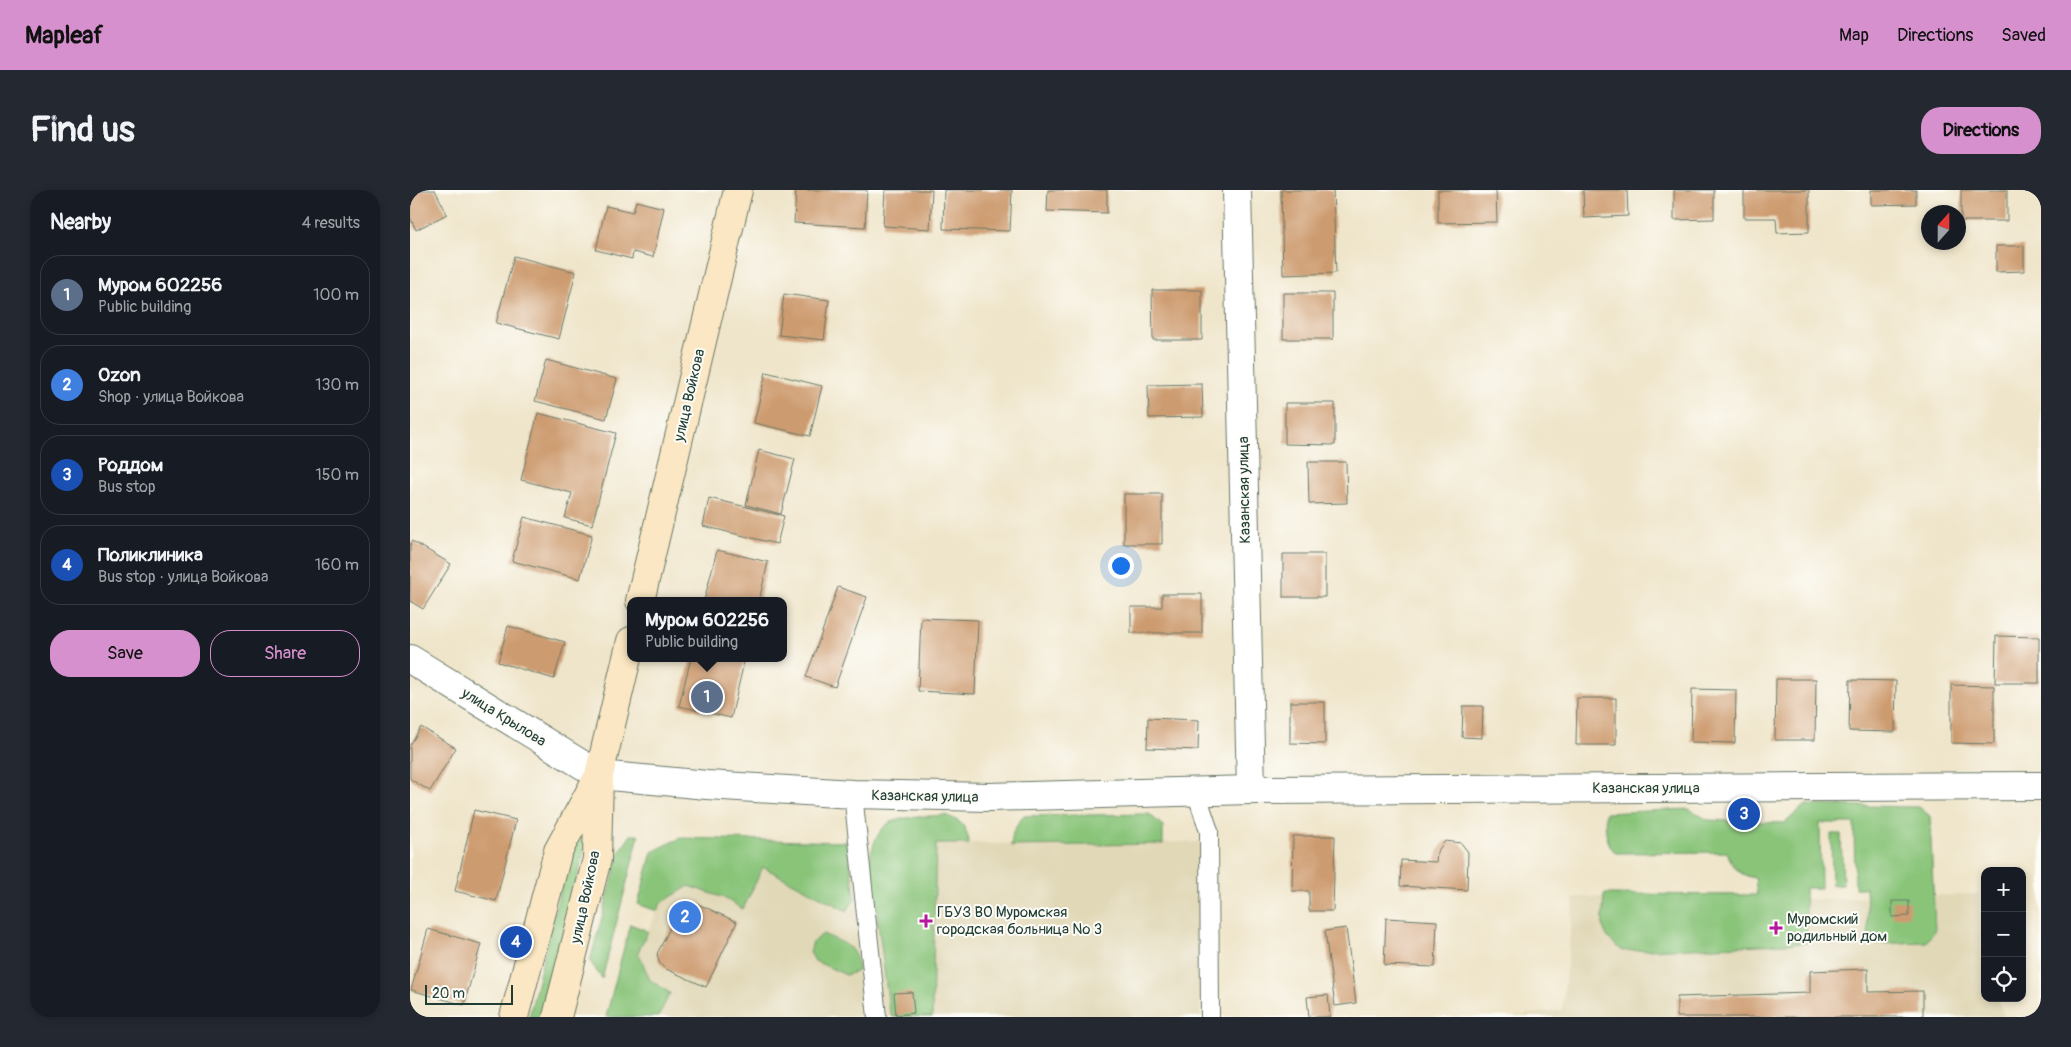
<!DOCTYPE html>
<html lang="en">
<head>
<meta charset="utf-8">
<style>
  body { margin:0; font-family:Pangolin,sans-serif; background:#242831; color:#f1f3f6 }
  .controls { position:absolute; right:15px; bottom:15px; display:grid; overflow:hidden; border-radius:10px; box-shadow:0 2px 8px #0003 }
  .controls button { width:45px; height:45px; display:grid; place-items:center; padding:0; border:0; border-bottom:1px solid #363941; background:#171b24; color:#f1f3f6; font:25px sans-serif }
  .compass { position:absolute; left:1511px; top:15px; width:45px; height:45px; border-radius:50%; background:#171b24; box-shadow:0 2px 8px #0003; rotate:21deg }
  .scale { position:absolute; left:15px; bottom:12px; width:88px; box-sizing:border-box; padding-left:5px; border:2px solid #1f3d34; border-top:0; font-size:14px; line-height:18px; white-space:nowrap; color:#1f3d34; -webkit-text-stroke:4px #fdfcf7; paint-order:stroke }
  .you { position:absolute; left:710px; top:375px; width:18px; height:18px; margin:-12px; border:4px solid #fff; border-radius:50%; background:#1a73e8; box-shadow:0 0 0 8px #1a73e833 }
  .badge { display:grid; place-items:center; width:32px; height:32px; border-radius:50%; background:#d690ce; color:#fff; font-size:16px; font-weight:700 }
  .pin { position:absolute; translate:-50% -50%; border:2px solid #fff; box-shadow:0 1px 5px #0006 }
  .popup { position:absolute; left:217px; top:407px; width:160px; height:65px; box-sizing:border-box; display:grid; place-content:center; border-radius:10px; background:#171b24; filter:drop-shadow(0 1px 4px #0005); font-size:16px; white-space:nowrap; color:#9ea1a6 }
  .popup b { font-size:19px; color:#f1f3f6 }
  .popup::after { content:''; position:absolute; left:50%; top:100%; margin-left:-10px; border:10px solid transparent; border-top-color:#171b24 }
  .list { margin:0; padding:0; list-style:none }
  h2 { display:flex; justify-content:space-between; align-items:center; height:65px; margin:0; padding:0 20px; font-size:21px }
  h2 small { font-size:16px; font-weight:400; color:#9ea1a6 }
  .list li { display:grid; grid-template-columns:32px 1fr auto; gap:15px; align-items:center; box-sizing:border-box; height:80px; margin:0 10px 10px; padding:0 10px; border:1px solid #363941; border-radius:20px }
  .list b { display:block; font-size:19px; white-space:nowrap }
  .list p { margin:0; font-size:16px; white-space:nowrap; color:#9ea1a6 }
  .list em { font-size:16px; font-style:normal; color:#9ea1a6 }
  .actions { display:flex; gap:10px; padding:15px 20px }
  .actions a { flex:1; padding:11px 0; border:1px solid #d690ce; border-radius:20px; text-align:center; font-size:18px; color:#d690ce }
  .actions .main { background:#d690ce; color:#111 }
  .icon { flex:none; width:28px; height:28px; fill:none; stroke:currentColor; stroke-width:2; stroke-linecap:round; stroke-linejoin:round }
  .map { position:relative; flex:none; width:1631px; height:827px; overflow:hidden; border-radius:20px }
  header { display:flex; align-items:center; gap:30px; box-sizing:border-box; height:70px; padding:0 25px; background:#d690ce; color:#111 }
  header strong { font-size:24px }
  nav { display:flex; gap:28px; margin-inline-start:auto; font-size:18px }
  .intro { display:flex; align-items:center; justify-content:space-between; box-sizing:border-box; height:120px; padding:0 30px }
  h1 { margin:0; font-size:35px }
  .button { padding:12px 22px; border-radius:20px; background:#d690ce; color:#111; font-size:18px; font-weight:700 }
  main { display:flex; gap:30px; padding:0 30px }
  aside { flex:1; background:#171b24; border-radius:20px; box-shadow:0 2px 8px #0003 }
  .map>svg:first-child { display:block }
</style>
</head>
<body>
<header>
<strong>Mapleaf</strong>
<nav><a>Map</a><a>Directions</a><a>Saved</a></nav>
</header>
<div class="intro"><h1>Find us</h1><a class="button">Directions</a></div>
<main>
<aside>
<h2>Nearby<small>4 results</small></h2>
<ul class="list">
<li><span class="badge" style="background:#5c6f8a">1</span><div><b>Муром 602256</b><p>Public building</p></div><em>100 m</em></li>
<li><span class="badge" style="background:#3f7fe0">2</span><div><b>Ozon</b><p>Shop · улица Войкова</p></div><em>130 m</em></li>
<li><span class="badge" style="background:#1a4fb4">3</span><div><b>Роддом</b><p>Bus stop</p></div><em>150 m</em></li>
<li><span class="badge" style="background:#1a4fb4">4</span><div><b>Поликлиника</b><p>Bus stop · улица Войкова</p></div><em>160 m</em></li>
</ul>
<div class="actions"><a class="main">Save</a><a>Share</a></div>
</aside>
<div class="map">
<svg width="1631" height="827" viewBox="0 0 1631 827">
  <rect width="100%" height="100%" fill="#fdfcf7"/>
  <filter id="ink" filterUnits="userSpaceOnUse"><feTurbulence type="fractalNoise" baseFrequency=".02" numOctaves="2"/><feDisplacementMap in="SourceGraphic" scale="10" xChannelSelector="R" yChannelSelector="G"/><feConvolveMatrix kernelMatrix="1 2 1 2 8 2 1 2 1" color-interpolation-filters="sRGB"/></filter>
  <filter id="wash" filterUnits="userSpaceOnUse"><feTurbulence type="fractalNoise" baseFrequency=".0096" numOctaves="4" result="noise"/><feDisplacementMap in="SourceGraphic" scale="20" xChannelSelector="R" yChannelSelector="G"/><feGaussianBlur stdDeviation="1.12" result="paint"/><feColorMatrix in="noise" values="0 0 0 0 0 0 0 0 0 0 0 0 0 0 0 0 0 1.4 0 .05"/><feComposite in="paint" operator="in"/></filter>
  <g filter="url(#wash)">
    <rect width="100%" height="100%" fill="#efe5ca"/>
    <path fill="#e1d8b7" d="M521 652 604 654 791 652 790 827H248L260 803 239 790 228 762 251 713 279 696 341 653 429 671H478Z
      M1569 704 1572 768 1575 774V808H1587L1594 827H1102L1152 820 1164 707 1416 709Z"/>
    <path fill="#89c479" stroke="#548056" d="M1395 615 1509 617 1520 626 1525 741 1516 752 1459 754 1456 698H1445L1444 633H1410L1411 698H1395L1397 753 1213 761C1187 743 1193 733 1194 704L1347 705 1345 688C1328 685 1323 677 1317 662L1206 663C1194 652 1196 638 1195 623L1279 619 1298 630 1375 633Z
      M739 624 753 636V654L601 656 603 642 613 626Z
      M535 625C551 631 557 635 559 654H526L522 827H482L479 818 460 670C462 656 468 637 483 631 491 627 524 626 535 625Z
      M169 635 178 646 132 827H119L164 642Z
      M1421 644H1431L1433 695H1422Z
      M221 645H229L192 789 180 771 210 661Z
      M270 648 437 652 445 708 437 721 353 677 333 719 314 708 279 696 251 713 247 721 228 714 242 662Z
      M220 734 238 741 228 762 240 790 260 803 248 827H196Z
      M413 744C435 754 446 754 448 781L436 785 405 771 400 762 403 752Z"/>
    <g id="blocks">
      <path fill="#cd9b6f" d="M0 0H25L37 24 6 40 0 27Z
        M386 0H457L455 37 384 33Z
        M475 0H522L520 39 473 36Z
        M534 0H602L600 41 533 39Z
        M638 0H697V23L637 21Z
        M871 0H923L926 83 873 85Z
        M1028 0H1086L1087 32 1028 33Z
        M1173 0H1217L1218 26 1174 28Z
        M1264 0H1304V29L1264 30Z
        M1334 0H1399V42L1367 43 1366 28H1334Z
        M1461 0H1506V14L1461 15Z
        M1551 0H1597V31H1551Z
        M226 11 254 18 243 67 223 62 222 69 186 60 196 16 223 22Z
        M1586 56H1614V81L1586 82Z
        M104 66 166 82 149 149 86 133Z
        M742 100H792V150H743Z
        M873 103H923V149H873Z
        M374 104 419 110 414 150 369 145Z
        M136 170 207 189 196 229 125 211Z
        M356 182 412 196 400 246 344 233Z
        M792 194 793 227 739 228 738 195Z
        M875 213H925V255L875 254Z
        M128 223 206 243 182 335 155 328 162 303 111 290Z
        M349 260 385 269 371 324 336 315Z
        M898 272H936L937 313 899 314Z
        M714 304H752V354H714Z
        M299 308 374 326 367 354 293 336Z
        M114 327 182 345 170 389 102 371Z
        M2 351 41 374 13 419 0 411V355Z
        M307 360 358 372 349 411H294Z
        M873 364H915V407H873Z
        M428 397 457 407 425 497 396 487Z
        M752 404H792V443H721V417H752Z
        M511 428 568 430 565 504 508 501Z
        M98 436 155 452 144 489 88 472Z
        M1586 446 1629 447V493H1585Z
        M281 468H335L321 528 269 516Z
        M1366 489H1406L1405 550H1365Z
        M1440 490 1486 491 1485 542 1439 541Z
        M1541 495 1584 496V554L1541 553Z
        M1282 499 1326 500 1325 553 1281 552Z
        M1167 508H1206V555H1166Z
        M880 512H915V554L880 553Z
        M1053 516H1073L1072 548 1052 547Z
        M738 528 789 530 788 560 737 558Z
        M11 537 46 558 20 601 0 589V555Z
        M64 620 106 630 86 711 45 701Z
        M883 646H925L923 721H899V701H882Z
        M1035 651 1051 653 1058 662 1057 700 990 696 991 670 1026 672 1027 662Z
        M1482 711H1499V726L1482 727Z
        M274 713H286L327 732 296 797 254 778 249 772 247 764 269 720Z
        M976 728 1027 731 1025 777 974 775Z
        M936 738 946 813 925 816 915 741Z
        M18 739 71 754 54 815 1 800Z
        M1458 779V802L1513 801V827H1267V807L1400 803V781Z
        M502 802 504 823 486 825 484 803Z
        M918 805 920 827H899L897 807Z"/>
    </g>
  </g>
  <g filter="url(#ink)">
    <use href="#blocks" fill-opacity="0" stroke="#687868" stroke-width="1"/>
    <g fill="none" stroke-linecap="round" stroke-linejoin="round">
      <defs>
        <path id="service" d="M786 602 799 641 800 827
          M443 604 467 827"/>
        <path id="minor" d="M827 0 841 600
          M0 469 189 585"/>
        <path id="tertiary" d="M189 585 297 595 443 604 579 607 841 600 1631 596"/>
        <path id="secondary" d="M230 411 328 0
          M104 827 148 661 186 591
          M147 827 187 669 189 585 221 451"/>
      </defs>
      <use href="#service" stroke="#687868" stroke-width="20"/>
      <use href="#minor" stroke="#687868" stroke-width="30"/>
      <use href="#tertiary" stroke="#687868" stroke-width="30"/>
      <use href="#secondary" stroke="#687868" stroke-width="30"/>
      <use href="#service" stroke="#fff" stroke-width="18"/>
      <use href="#minor" stroke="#fff" stroke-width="28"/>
      <use href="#tertiary" stroke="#fff" stroke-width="28"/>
      <use href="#secondary" stroke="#fbe7c3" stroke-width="28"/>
    </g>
  </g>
  <g fill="#b5179e" stroke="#fdfcf7" stroke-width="2">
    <path d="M513.5 723.5h5v5h5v5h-5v5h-5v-5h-5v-5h5z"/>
    <path d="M1363.5 730.5h5v5h5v5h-5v5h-5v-5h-5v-5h5z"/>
  </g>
  <g text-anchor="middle" stroke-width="4" stroke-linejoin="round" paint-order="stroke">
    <g font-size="15" fill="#1f3d34" stroke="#fdfcf7">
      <text transform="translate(279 205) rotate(-77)" y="5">улица Войкова</text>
      <text transform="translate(834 300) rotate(-91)" y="5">Казанская улица</text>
      <text transform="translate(94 527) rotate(32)" y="5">улица Крылова</text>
      <text x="1236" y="603">Казанская улица</text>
      <text transform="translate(515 606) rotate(1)" y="5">Казанская улица</text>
      <text transform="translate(175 707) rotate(-78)" y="5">улица Войкова</text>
    </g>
    <g font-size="15" fill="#1f3d34" stroke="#fdfcf7" text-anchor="start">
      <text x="527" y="727">ГБУЗ ВО Муромская<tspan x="527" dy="17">городская больница № 3</tspan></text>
      <text x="1377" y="734">Муромский<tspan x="1377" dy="17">родильный дом</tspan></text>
    </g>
  </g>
</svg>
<div class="controls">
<button>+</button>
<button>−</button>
<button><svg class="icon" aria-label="locate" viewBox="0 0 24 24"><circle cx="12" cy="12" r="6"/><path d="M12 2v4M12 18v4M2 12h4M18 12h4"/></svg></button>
</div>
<svg class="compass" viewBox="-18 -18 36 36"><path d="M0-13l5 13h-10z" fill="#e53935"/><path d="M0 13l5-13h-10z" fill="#9ea1a6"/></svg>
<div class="scale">20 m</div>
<div class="you"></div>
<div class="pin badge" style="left:297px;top:507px;background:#5c6f8a">1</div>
<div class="popup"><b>Муром 602256</b>Public building</div>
<div class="pin badge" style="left:275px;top:727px;background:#3f7fe0">2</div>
<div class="pin badge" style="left:1334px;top:624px;background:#1a4fb4">3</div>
<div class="pin badge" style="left:106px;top:752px;background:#1a4fb4">4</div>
</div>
</main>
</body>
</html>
